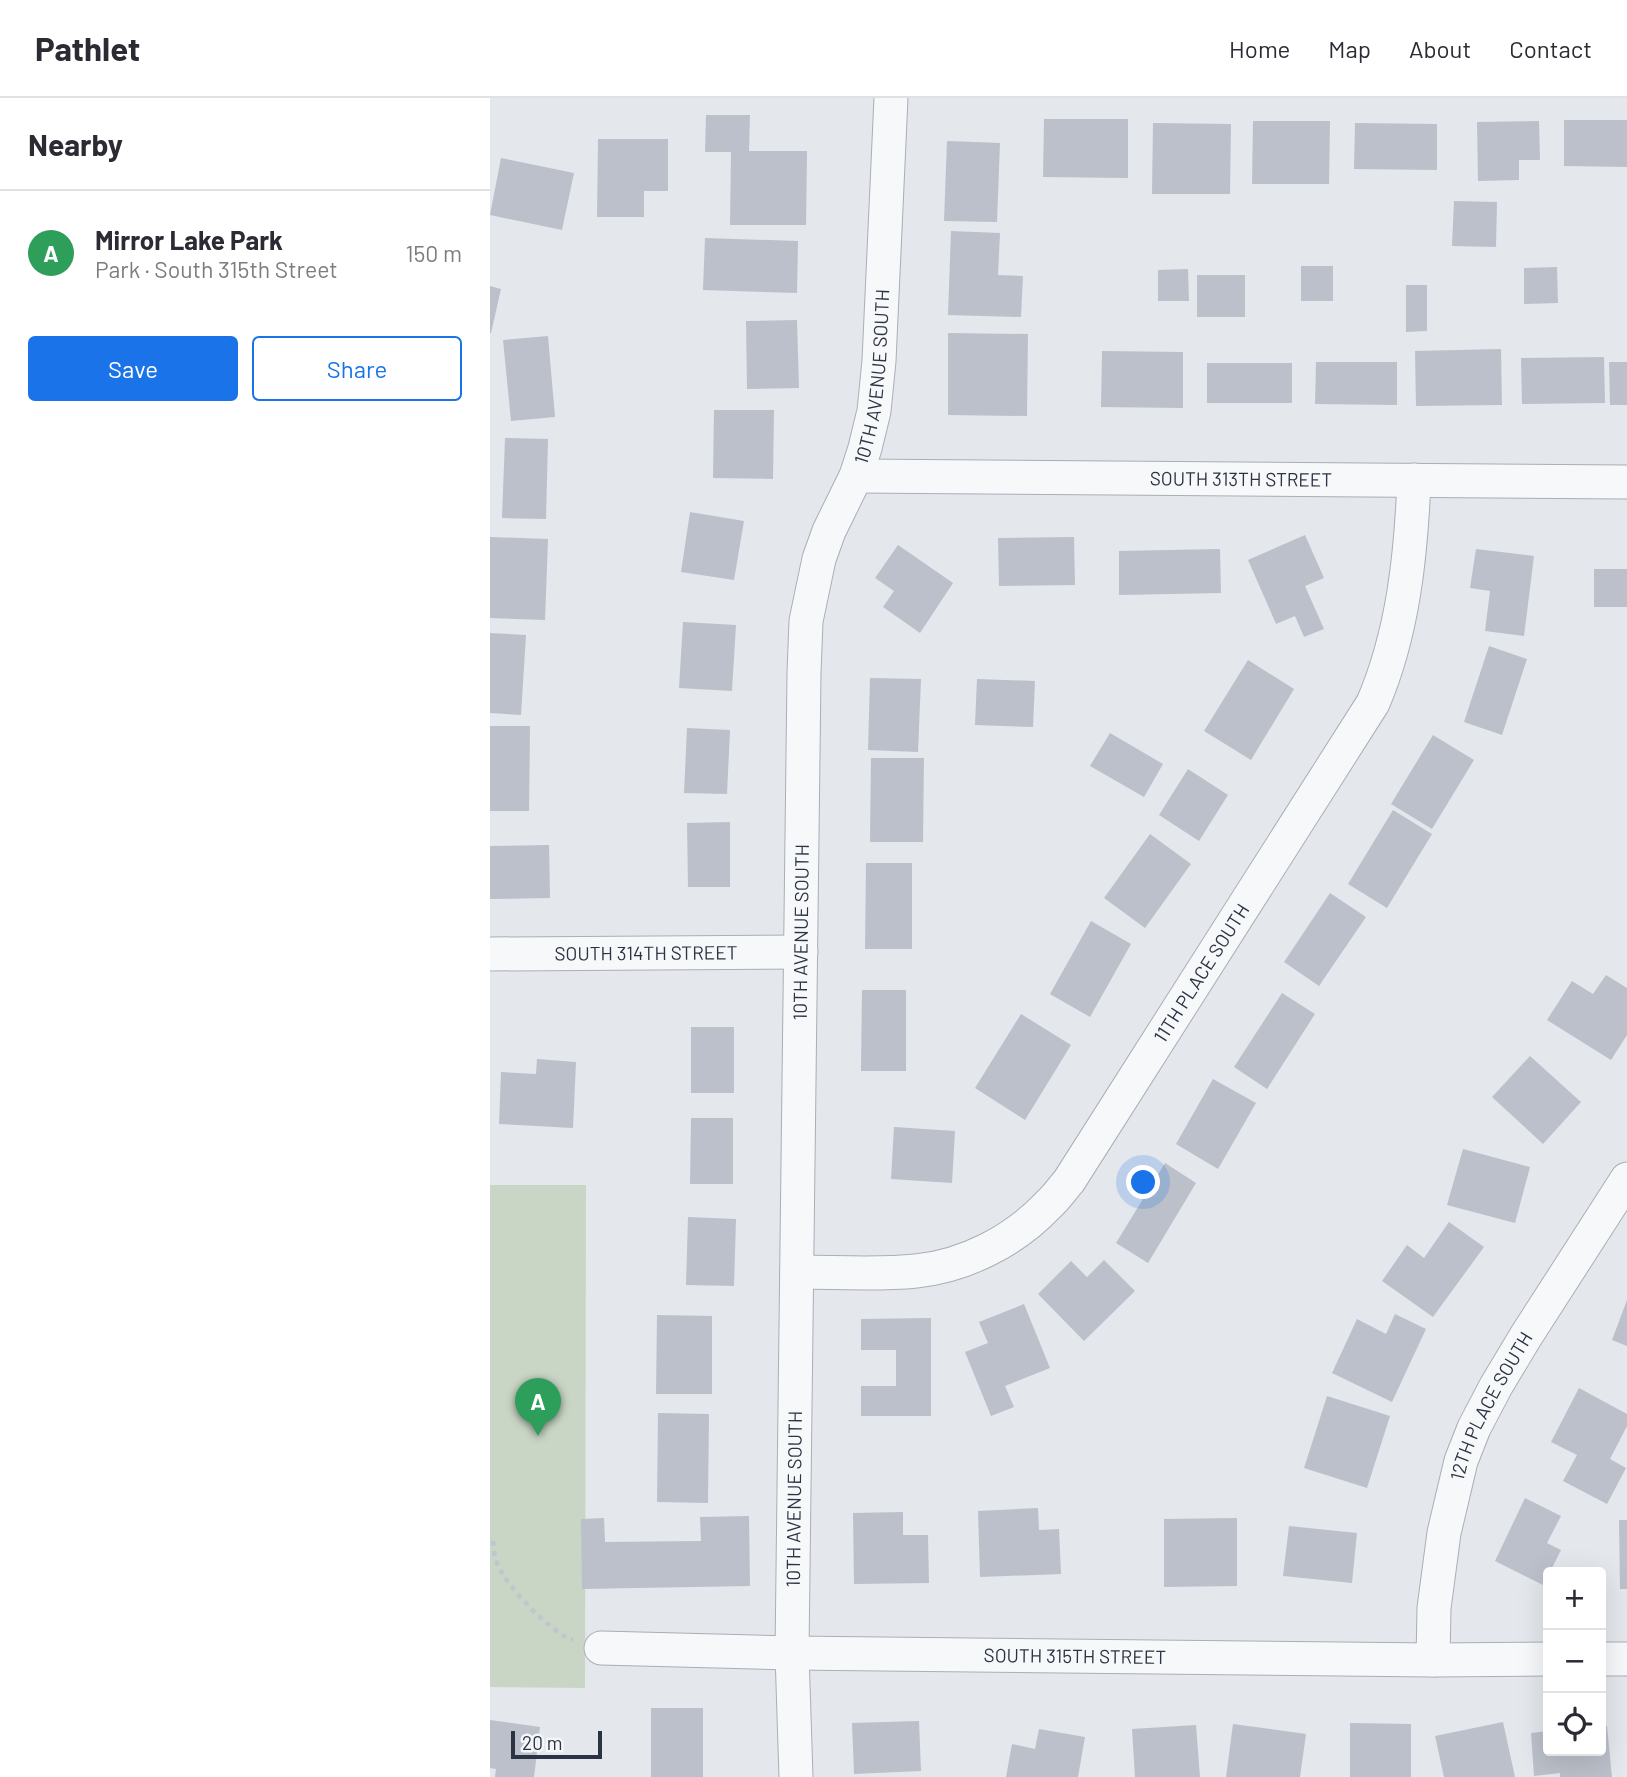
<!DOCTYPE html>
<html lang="en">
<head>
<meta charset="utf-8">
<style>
  body { margin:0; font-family:Barlow,sans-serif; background:#f7f7f7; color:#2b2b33 }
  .controls { position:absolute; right:21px; bottom:21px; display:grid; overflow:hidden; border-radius:7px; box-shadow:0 7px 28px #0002 }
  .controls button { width:63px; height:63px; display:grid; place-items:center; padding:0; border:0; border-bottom:2px solid #e1e1e2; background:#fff; color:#2b2b33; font:35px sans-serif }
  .scale { position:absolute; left:21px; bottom:18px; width:91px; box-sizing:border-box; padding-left:7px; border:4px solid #2b3445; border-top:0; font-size:19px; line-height:24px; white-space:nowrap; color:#2b3445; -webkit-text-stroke:5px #f4f6f9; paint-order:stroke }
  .you { position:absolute; left:654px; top:1085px; width:24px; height:24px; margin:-18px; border:5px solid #fff; border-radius:50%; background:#1a73e8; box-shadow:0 0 0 10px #1a73e833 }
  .badge { display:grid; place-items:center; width:46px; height:46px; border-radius:50%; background:#1a73e8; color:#fff; font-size:23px; font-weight:700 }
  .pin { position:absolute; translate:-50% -58px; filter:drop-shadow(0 2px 4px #0008) }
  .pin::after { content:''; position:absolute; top:37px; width:24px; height:21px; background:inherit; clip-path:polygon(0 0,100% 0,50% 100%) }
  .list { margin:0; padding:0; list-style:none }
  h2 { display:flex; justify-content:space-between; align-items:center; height:91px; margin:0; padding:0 28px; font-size:30px }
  h2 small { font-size:23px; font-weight:400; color:#7c7c81 }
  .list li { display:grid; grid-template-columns:46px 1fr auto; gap:21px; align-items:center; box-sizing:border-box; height:126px; padding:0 28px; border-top:2px solid #e1e1e2 }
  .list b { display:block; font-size:26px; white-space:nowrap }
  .list p { margin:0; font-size:23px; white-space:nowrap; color:#7c7c81 }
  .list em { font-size:23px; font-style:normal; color:#7c7c81 }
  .actions { display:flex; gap:14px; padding:21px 28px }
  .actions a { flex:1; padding:16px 0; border:2px solid #1a73e8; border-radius:7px; text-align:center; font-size:24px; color:#1a73e8 }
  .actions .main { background:#1a73e8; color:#fff }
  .icon { flex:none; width:38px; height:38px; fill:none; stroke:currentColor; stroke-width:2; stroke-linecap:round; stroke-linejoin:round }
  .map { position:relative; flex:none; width:1137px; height:1679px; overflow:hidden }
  header { display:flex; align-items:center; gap:42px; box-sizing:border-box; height:98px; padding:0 35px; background:#fff; border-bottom:2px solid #e1e1e2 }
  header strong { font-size:33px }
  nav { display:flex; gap:38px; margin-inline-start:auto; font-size:24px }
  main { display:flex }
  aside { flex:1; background:#fff }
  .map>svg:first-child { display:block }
</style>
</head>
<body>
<header>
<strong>Pathlet</strong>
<nav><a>Home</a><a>Map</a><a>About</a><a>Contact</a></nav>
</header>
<main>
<aside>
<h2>Nearby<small></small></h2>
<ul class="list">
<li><span class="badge" style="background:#2e9e5b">A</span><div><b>Mirror Lake Park</b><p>Park · South 315th Street</p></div><em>150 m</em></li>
</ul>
<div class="actions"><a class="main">Save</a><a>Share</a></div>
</aside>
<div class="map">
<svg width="1137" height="1679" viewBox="0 0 1137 1679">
  <rect width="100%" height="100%" fill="#e4e7ec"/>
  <path fill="#c9d6c5" d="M0 1087H96L95 1590 0 1589Z"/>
  <path fill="#bbc0ca" d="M216 17H260L259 53H317L316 127H240L241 54H215Z
    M554 21H638V80L553 79Z
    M1074 22H1137V69L1074 68Z
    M763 23H840L839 86H762Z
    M1049 23 1050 62H1029V82L988 83 987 24Z
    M663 25 741 26 740 96H662Z
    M865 25 947 26V72L864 71Z
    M108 41H178V93H154V119H107Z
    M457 43 510 45 507 124 454 123Z
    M11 60 84 75 72 132 0 117Z
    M964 103 1007 104 1006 149 962 148Z
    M461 133 510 135 508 177 533 178 531 219 458 217Z
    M215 140 308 143 307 195 213 192Z
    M811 168H843V203H811Z
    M1067 169 1068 205 1034 206V170Z
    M698 171 699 203H668V172Z
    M707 177H755V219H707Z
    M916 187H937V233L916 234Z
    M0 188 11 191 1 235H0Z
    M307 222 309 290 257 291 256 223Z
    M458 235 538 236 537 318 458 317Z
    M58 238 65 319 21 323 13 242Z
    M1011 251 1012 307 926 308 925 253Z
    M612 253 693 254V310L611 309Z
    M1114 259 1115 305 1032 306 1031 260Z
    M826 264H907V307L825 306Z
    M1119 264H1137V307H1120Z
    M717 265H802V305H717Z
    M224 312H284L283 381 223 380Z
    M15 340 58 341 56 421 12 420Z
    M200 414 254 423 244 482 191 474Z
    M815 437 834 480 815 488 834 531 814 539 805 518 786 526 758 462Z
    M0 439 58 441 55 522 0 520Z
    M584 439 585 487 509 488 508 440Z
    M408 447 463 485 430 535 393 509 404 493 385 480Z
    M730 451 731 495 629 497V453Z
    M986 451 1044 458 1034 538 995 533 1000 493 980 490Z
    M1104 471H1137V509H1104Z
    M193 524 246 527 242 593 189 590Z
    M0 535 36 537 31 617 0 615Z
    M999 548 1037 561 1012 637 974 624Z
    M758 562 804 591 761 662 714 633Z
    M380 580 431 581 428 654 378 652Z
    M487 581 545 583 543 629 485 627Z
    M0 628H40L39 713H0Z
    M197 630 240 632 237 696 194 695Z
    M620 635 673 666 654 699 600 668Z
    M943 637 984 662 942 731 901 706Z
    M381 660H434L433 744H380Z
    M698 671 738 697 709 743 669 717Z
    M903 712 942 736 897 810 858 786Z
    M240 724V789H198L197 725Z
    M660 736 701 766 655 830 614 800Z
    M59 747 60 800 0 801V748Z
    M376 765H422V851H375Z
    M840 795 876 819 829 888 794 864Z
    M601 823 641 846 600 919 560 896Z
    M1116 877 1137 890V937L1121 962 1057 922 1082 883 1103 896Z
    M372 892H416V973H371Z
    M792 895 825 916 777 991 744 969Z
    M531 916 581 947 535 1022 485 990Z
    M201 929H244V995H201Z
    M1040 958 1091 1004 1053 1046 1002 999Z
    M47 961 86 964 83 1030 9 1026 11 974 46 976Z
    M723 981 766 1005 728 1071 686 1046Z
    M201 1020H243V1086H200Z
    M404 1029 465 1033 462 1085 401 1081Z
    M973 1051 1040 1069 1025 1125 957 1107Z
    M675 1065 706 1085 658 1165 626 1145Z
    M198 1119 246 1121 244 1188 196 1187Z
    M959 1124 994 1149 943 1219 892 1183 917 1147 934 1160Z
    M614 1162 645 1193 594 1243 548 1196 581 1163 597 1179Z
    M1137 1202V1248L1122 1242Z
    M534 1206 560 1270 515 1288 524 1309 501 1318 475 1254 498 1245 489 1224Z
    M905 1216 936 1231 902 1304 842 1275 867 1221 896 1236Z
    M167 1217 222 1218V1296H166Z
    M441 1220V1318H371V1288H406V1252H371V1221Z
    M1089 1290 1137 1316V1328L1120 1361 1136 1370 1117 1406 1073 1383 1087 1357 1061 1344Z
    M837 1298 900 1318 877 1390 814 1370Z
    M168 1315 219 1316 218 1405 167 1404Z
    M1035 1400 1071 1418 1057 1445 1071 1452 1060 1474H1058L1053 1487 1005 1463Z
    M548 1410 549 1432 569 1431 571 1476 490 1479 488 1413Z
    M413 1414V1437H438L439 1485 364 1486 363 1415Z
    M259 1418 260 1488 92 1491 91 1421 114 1420 115 1444 211 1443 210 1419Z
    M747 1420V1488L674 1489V1421Z
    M1129 1422H1137V1491H1130Z
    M799 1428 867 1435 862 1485 793 1478Z
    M161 1610H213V1679H161Z
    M0 1622 50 1629 44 1679H5L6 1671 0 1670Z
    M429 1623 431 1673 364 1676 362 1625Z
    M1013 1624 1025 1679H954L945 1638Z
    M860 1625 921 1626V1679H860Z
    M743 1626 816 1636 810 1679H736Z
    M706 1627 710 1679H645L642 1631Z
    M1117 1628 1122 1679H1070V1675L1044 1678 1041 1635 1058 1633V1653H1111V1629Z
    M549 1631 595 1639 588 1679H516L522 1646 545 1651Z"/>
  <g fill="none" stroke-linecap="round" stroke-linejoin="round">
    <defs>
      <g id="minor">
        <path id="s1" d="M366 378 1137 384"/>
        <path id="s2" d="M0 856 311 854"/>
        <path id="s3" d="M307 1174C346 1174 387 1177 426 1173 475 1168 524 1143 558 1107 566 1100 572 1091 579 1083L883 605C913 535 921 458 924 382"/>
        <path id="s4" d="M111 1550 302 1555 943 1562 1058 1561"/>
        <path d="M1111 1561H1137"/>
        <path id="s5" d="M943 1562 944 1510 954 1435 971 1363 984 1330 1006 1288 1036 1238 1137 1081"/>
        <path id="s6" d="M306 1679 302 1555 314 575 316 523 329 461 339 433 366 378 375 350 384 313 389 263 401 0"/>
      </g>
    </defs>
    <use href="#minor" stroke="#a9aeb7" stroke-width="35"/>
    <path stroke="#c2c5cb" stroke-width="4.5" stroke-dasharray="5 5" stroke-linecap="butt" d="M3 1443C4 1450 4 1458 7 1465 14 1486 62 1536 83 1542"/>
    <use href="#minor" stroke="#f7f8fa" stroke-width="33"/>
  </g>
  <g text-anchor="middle" stroke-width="5" stroke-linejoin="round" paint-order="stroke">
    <g font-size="19" fill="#2b3445" stroke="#f4f6f9">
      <text dy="7" stroke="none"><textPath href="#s6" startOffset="1412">10TH AVENUE SOUTH</textPath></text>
      <text dy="7" stroke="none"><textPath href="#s1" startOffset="385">SOUTH 313TH STREET</textPath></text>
      <text dy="7" stroke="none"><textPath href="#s6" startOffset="845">10TH AVENUE SOUTH</textPath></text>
      <text dy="7" stroke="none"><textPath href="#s2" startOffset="156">SOUTH 314TH STREET</textPath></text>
      <text dy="7" stroke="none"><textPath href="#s3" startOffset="548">11TH PLACE SOUTH</textPath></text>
      <text dy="7" stroke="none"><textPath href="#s5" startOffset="264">12TH PLACE SOUTH</textPath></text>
      <text dy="7" stroke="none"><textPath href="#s6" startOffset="278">10TH AVENUE SOUTH</textPath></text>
      <text dy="7" stroke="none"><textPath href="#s4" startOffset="474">SOUTH 315TH STREET</textPath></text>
    </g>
  </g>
</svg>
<div class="controls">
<button>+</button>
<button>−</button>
<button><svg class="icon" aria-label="locate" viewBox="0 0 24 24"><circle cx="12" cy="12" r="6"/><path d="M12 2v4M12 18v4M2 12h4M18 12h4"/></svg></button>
</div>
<div class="scale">20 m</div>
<div class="you"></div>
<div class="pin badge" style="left:48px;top:1338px;background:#2e9e5b">A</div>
</div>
</main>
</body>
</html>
